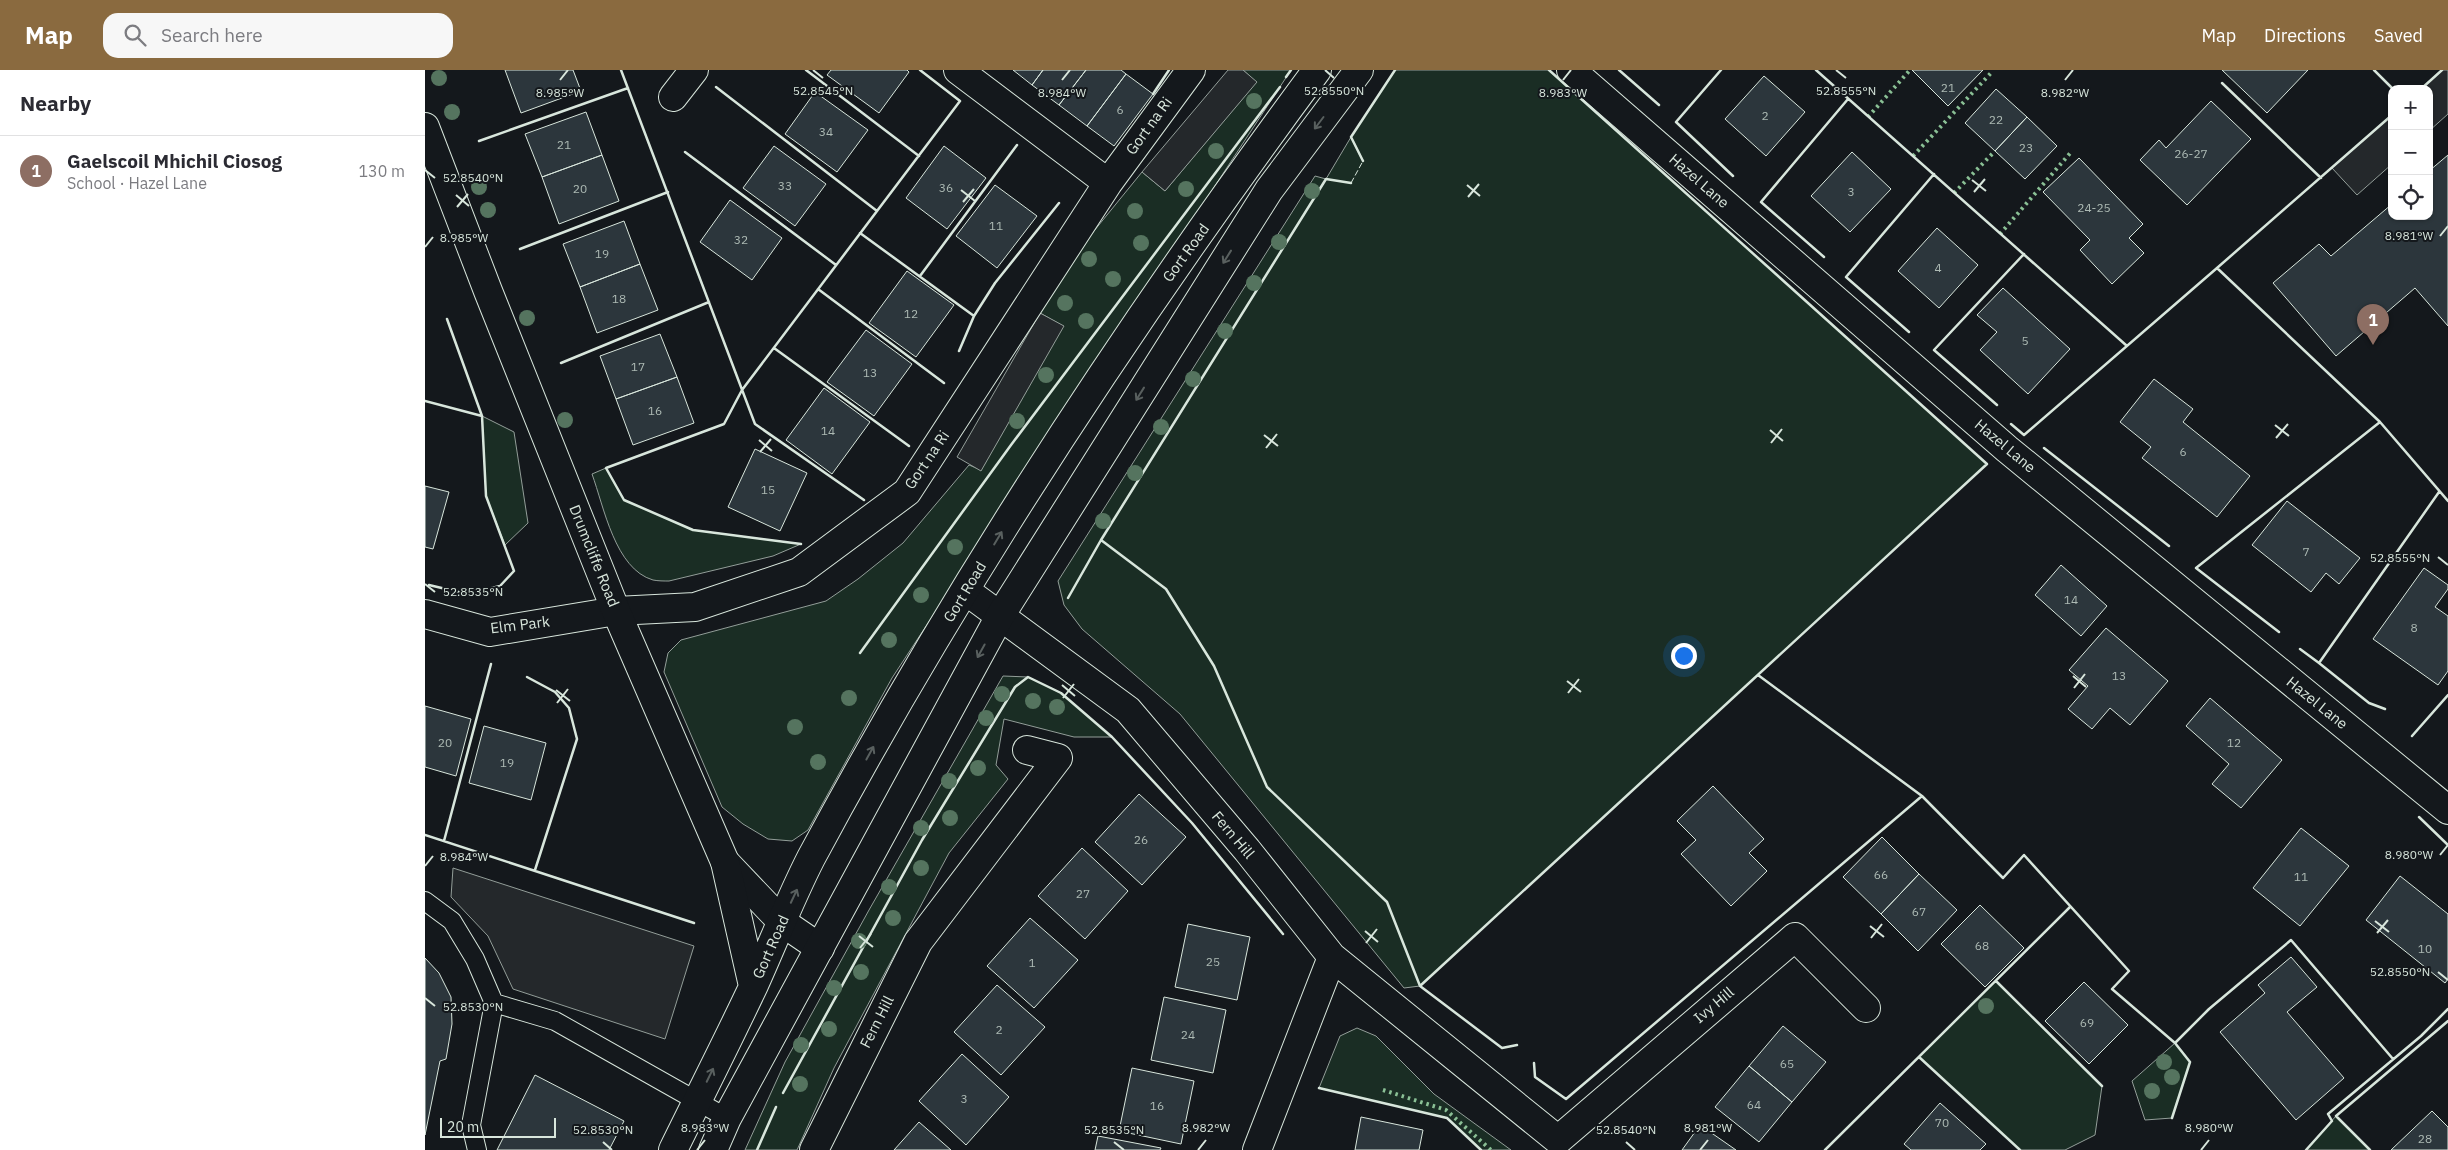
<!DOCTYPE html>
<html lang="en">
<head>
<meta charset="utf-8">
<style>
  body { margin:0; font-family:"IBM Plex Sans",sans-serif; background:#f7f7f7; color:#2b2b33 }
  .controls { position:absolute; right:15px; top:15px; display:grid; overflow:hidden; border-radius:10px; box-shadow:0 1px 4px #0004 }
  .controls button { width:45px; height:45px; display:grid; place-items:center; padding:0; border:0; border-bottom:1px solid #e1e1e2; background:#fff; color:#2b2b33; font:25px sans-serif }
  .scale { position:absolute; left:15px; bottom:12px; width:116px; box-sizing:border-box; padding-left:5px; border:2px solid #d8e6dc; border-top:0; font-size:14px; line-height:18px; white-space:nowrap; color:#d8e6dc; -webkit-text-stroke:4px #14181c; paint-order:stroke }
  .you { position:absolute; left:1258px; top:585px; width:18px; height:18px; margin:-12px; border:4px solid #fff; border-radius:50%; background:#1a73e8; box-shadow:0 0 0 8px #1a73e833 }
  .badge { display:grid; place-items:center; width:32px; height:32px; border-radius:50%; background:#8a6a3f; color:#fff; font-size:16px; font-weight:700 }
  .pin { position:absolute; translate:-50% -41px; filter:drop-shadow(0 1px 2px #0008) }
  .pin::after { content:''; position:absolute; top:26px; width:18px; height:15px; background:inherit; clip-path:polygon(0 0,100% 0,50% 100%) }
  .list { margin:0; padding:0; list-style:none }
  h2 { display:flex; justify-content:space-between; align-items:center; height:65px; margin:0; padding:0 20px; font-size:21px }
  h2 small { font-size:16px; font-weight:400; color:#7c7c81 }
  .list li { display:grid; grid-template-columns:32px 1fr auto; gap:15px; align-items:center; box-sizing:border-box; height:70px; padding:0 20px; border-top:1px solid #e1e1e2 }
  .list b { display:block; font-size:19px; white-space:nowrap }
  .list p { margin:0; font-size:16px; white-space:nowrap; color:#7c7c81 }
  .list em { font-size:16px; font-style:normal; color:#7c7c81 }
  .icon { flex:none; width:28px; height:28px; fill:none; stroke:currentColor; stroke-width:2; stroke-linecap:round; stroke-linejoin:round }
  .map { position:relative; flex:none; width:2023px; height:1080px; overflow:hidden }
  header { display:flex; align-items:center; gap:30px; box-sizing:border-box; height:70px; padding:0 25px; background:#8a6a3f; color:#fff }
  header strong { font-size:24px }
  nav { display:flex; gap:28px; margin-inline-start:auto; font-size:18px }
  .search { width:350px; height:45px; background:#f7f7f7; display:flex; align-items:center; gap:12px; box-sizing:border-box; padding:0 18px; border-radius:15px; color:#7c7c81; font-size:19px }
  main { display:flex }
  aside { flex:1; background:#fff }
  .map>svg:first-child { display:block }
</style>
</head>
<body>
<header>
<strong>Map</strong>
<div class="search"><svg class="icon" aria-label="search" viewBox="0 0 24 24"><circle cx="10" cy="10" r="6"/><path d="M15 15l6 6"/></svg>Search here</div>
<nav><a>Map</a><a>Directions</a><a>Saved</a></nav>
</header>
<main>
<aside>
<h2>Nearby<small></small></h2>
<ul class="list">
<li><span class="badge" style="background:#8d6e63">1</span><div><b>Gaelscoil Mhichil Ciosog</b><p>School · Hazel Lane</p></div><em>130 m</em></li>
</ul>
</aside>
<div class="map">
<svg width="2023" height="1080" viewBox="0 0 2023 1080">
  <rect width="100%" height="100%" fill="#14181c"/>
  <path fill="#1a2d24" stroke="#939e99" d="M818 0H866L467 608 383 760 367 771 343 769 318 754 297 737 239 602 243 583 256 570 401 531 433 509 478 473 544 395 556 400 638 256 615 243 660 172 717 102 740 121 831 12Z
    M970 0H1124L1562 394 995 916 979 918 755 644 657 559 639 535 633 511 890 106 901 109 926 67Z
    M57 346 89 362 103 453 80 475 61 426Z
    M181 398 199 430 268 460 376 474 348 486 244 511C239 511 233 511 228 510 190 499 179 437 167 404Z
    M578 606 603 607 636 623 687 667H649L579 649 571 695 583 709 524 783 409 998 372 1080H320L360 992 444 840Z
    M1571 911 1677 1016 1670 1065 1640 1080H1595L1494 987Z
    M932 958 951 966 1009 1024 1086 1080H1056L1022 1048 894 1018 915 966Z
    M1750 973 1765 992 1747 1048 1720 1050 1707 1011Z
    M1911 1046 1945 1080H1881Z"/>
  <path fill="#24282b" stroke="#939e99" d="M803 0H818L832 12 740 121 717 102Z
    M2017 0H2023V44L2004 61V19H1996Z
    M1967 45V94L1932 125 1907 98Z
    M615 243 639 256 556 401 532 387Z
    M28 798 269 876 240 969 88 919 63 866 26 827Z"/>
  <path fill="#2c363c" stroke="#d8e6dc" d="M80 0H148L156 21 96 43Z
    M406 0H482L484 2 454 43 402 5Z
    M588 0H618L607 15Z
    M618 0H661L634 35 607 15Z
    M661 0H696L701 4 662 56 634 35Z
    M1487 0H1558L1523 36Z
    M1797 0H1883L1842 43Z
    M701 4 728 24 689 76 662 56Z
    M1339 6 1380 42 1341 86 1300 49Z
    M1571 19 1602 47 1570 81 1540 53Z
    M390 22 443 60 412 102 360 64Z
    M1786 31 1826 69 1762 135 1715 90 1734 70 1741 78Z
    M161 42 177 85 117 107 100 64Z
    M1602 47 1632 76 1600 109 1570 81Z
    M349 76 401 114 370 156 318 118Z
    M519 76 561 108 522 159 481 128Z
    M1427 82 1466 119 1425 162 1386 126Z
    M177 85 194 131 134 154 117 107Z
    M2023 85V256L1990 218 1911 286 1848 213 1894 174 1906 186 1967 134V146H2004V101Z
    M1654 88 1718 154 1704 168 1719 183 1687 214 1655 180 1665 170 1618 122Z
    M570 115 612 146 572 198 531 166Z
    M305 130 357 168 327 210 275 172Z
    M199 151 215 194 155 217 138 174Z
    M1512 158 1553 195 1514 238 1473 201Z
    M215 194 233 240 172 263 155 217Z
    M482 201 529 235 491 287 444 253Z
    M1578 218 1645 279 1603 324 1555 280 1572 262 1552 245Z
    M441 260 487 294 449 346 402 312Z
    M235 264 252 307 191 329 175 286Z
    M252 307 269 353 208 375 191 329Z
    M1729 309 1768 339 1758 352 1825 406 1792 447 1717 388 1726 377 1695 352Z
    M399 318 445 352 407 404 361 370Z
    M330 379 382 403 355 461 303 437Z
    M0 416 24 422 8 479 0 477Z
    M1862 431 1935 488 1914 514 1901 503 1886 522 1827 475Z
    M1636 495 1682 536 1656 566 1610 525Z
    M1999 498 2023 515V519L2010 537 2023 546V601L2013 615 1948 569Z
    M1681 558 1743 611 1705 655 1685 638 1667 659 1643 639 1663 616 1644 600Z
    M1785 628 1857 690 1816 738 1787 714 1804 694 1761 656Z
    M0 636 46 649 31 706 0 697Z
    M59 656 121 673 106 730 44 713Z
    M1288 716 1339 769 1324 783 1342 801 1306 836 1256 784 1271 770 1252 751Z
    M714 724 761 767 717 815 670 772Z
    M1876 758 1924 796 1875 856 1828 818Z
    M1457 767 1494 804 1456 844 1418 807Z
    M657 778 703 821 660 869 613 826Z
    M1494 804 1532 840 1493 881 1456 844Z
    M1975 806 2023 844V909L2020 913 1941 850Z
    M1555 835 1599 878 1560 917 1516 874Z
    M605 848 653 890 609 938 562 896Z
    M763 854 825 867 812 930 750 917Z
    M1866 887 1892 917 1862 942 1919 1008 1871 1050 1795 962 1840 923 1833 915Z
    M0 888 14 903 26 927 27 954 21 989 15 991 0 1065Z
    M1659 912 1703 955 1664 994 1620 951Z
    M572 915 620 957 576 1005 529 962Z
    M739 927 801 940 788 1003 726 990Z
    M1358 956 1401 992 1367 1032 1324 996Z
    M537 984 584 1027 541 1075 494 1031Z
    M1324 996 1367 1032 1334 1072 1290 1037Z
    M707 998 769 1011 756 1074 694 1061Z
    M110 1005 199 1051 184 1080H72Z
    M1515 1033 1561 1074 1555 1080H1486L1479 1074Z
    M2007 1041 2023 1057V1080H1966Z
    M936 1047 998 1060 994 1080H930Z
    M494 1052 526 1080H469Z
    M1275 1055 1311 1080H1257Z
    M673 1066 736 1078 735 1080H670Z"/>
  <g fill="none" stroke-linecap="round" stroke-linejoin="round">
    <defs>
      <path id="lane" d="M0 831 27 851 50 889 69 933 46 1055 52 1080
        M69 933 130 951 302 1048"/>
      <path id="street" d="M533 0 683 113
        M1146 0 1582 379 2023 740
        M248 27 269 0
        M541 521 703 640 822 780 907 887 1133 1070 1370 867 1441 938
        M0 544 65 562 191 541 270 537 374 502 482 422 683 113 766 0
        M300 792 357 852 395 878
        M389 1080 493 872 633 688 602 680
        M832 1080 907 887"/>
      <path id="secondary" d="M0 57 63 221 191 541 300 792 328 916
        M248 1080C275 1025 303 970 329 915 348 873 365 829 386 788 534 512 706 251 892 0
        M288 1080 302 1048 575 546 844 120 934 0"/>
    </defs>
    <use href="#lane" stroke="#d8e6dc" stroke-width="20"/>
    <use href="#street" stroke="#d8e6dc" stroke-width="30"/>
    <use href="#secondary" stroke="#d8e6dc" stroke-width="30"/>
    <use href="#lane" stroke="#14181c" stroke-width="18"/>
    <use href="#street" stroke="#14181c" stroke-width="28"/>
    <use href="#secondary" stroke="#14181c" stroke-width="28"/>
    <path stroke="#8ac095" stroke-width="4" stroke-dasharray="2.5 4" stroke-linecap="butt" d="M1443 47 1485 0
      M1488 86 1566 3
      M1529 123 1570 81
      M1575 164 1647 81
      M958 1020 1021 1040 1066 1080"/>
    <path stroke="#d8e6dc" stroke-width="1" stroke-dasharray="6 2.5" stroke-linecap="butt" d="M926 113 938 91"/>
    <path stroke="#d8e6dc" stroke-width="2.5" d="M196 0 330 354 439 430
      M381 0 494 86
      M1194 0 1234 35
      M1296 0 1251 52 1308 106
      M1391 0 1702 276
      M1949 0 1968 19
      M861 7 866 0
      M1797 13 1896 108
      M291 17 452 141
      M1996 19 2017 0
      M728 24 744 0
      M1967 45 1792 198 1955 352 2023 431
      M54 71 203 18
      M260 82 411 195
      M938 91 926 67 970 0
      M435 163 549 246
      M95 179 243 122
      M1399 187 1336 132 1423 29
      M495 206 592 75
      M393 219 519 313
      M1484 262 1421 207 1509 104
      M349 278 484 376
      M534 281 549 246 570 213 634 133
      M136 293 284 232
      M0 331 57 346 22 249
      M1572 335 1509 280 1599 184
      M1586 354 1599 365 1792 198
      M1619 378 1744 476
      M676 470 741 519 789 596 842 717 962 832 995 916 1562 394 1124 0
      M376 474 268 460 199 430 181 398 299 354 317 320 535 31 495 0
      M4 515 42 524 75 516 89 501 61 426 57 346
      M643 528 676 470 901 109 926 113
      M1854 562 1771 498 1955 352
      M1875 579 1894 593 2014 422
      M435 583 586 375 855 17
      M1894 593 1944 633 1960 639
      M1333 605 1497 726 1578 808 1599 785 1704 901 1687 919 1750 973 1784 939 1866 870 1968 989
      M102 607 130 622 144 638 152 669 110 800
      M1987 666 2023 625
      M1994 747 2023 775
      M0 765 269 853
      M19 771 66 594
      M1571 911 1677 1016
      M995 916 1077 978 1092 975
      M1494 987 1595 1080
      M1109 993 1110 1007 1141 1029 1497 726
      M894 1018 1022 1048 1056 1080
      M358 1023 497 770 590 617 603 607 636 623 687 667 767 753 858 864
      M1747 1048 1765 992 1750 973
      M332 1080 351 1037
      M1400 1080 1645 837
      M1881 1080 1907 1051 1903 1044 1996 966 2023 939
      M1945 1080 1911 1046 2023 951"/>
  </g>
  <g fill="#55745f">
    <circle cx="14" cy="8" r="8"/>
    <circle cx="829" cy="31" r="8"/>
    <circle cx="27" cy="42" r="8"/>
    <circle cx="791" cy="81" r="8"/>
    <circle cx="54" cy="117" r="8"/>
    <circle cx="761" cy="119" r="8"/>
    <circle cx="887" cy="121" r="8"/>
    <circle cx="63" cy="140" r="8"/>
    <circle cx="710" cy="141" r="8"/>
    <circle cx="854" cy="172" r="8"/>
    <circle cx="716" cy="173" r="8"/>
    <circle cx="664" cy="189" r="8"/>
    <circle cx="688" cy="209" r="8"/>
    <circle cx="829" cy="213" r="8"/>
    <circle cx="640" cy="233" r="8"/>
    <circle cx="102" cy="248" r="8"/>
    <circle cx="661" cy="251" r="8"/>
    <circle cx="800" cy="261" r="8"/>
    <circle cx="621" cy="305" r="8"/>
    <circle cx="768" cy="309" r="8"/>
    <circle cx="140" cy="350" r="8"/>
    <circle cx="592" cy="351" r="8"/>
    <circle cx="736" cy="357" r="8"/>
    <circle cx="710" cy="403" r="8"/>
    <circle cx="678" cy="451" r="8"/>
    <circle cx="530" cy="477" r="8"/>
    <circle cx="496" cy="525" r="8"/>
    <circle cx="464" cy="570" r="8"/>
    <circle cx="577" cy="624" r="8"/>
    <circle cx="424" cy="628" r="8"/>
    <circle cx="608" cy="631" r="8"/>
    <circle cx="632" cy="637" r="8"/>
    <circle cx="561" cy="648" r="8"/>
    <circle cx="370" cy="657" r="8"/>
    <circle cx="393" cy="692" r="8"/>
    <circle cx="553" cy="698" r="8"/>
    <circle cx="524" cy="711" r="8"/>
    <circle cx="525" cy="748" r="8"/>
    <circle cx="496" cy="758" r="8"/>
    <circle cx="496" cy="798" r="8"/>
    <circle cx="464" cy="817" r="8"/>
    <circle cx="468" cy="848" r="8"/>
    <circle cx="434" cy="871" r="8"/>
    <circle cx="436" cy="902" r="8"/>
    <circle cx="409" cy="918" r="8"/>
    <circle cx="1561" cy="936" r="8"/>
    <circle cx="404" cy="959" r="8"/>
    <circle cx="376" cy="975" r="8"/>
    <circle cx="1739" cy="992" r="8"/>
    <circle cx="1747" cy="1007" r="8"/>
    <circle cx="375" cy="1014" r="8"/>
    <circle cx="1727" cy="1021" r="8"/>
  </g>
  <defs><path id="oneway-shaft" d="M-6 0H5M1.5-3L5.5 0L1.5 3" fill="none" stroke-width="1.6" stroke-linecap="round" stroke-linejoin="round" transform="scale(1.25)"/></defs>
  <g stroke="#59605f">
    <use href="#oneway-shaft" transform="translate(894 53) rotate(127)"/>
    <use href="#oneway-shaft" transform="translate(802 187) rotate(122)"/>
    <use href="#oneway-shaft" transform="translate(715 324) rotate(122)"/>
    <use href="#oneway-shaft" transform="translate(573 468) rotate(-59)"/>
    <use href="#oneway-shaft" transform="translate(556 581) rotate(119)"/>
    <use href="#oneway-shaft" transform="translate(445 683) rotate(-61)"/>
    <use href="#oneway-shaft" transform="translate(369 826) rotate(-65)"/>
    <use href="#oneway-shaft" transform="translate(285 1005) rotate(-64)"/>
  </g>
  <path fill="none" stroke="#d8e6dc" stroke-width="2" d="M388 0 398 8M900 0 909 8M1411 0 1421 8M135 10 143 0M637 10 645 0M1138 10 1146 0M1640 10 1648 0M0 100 10 108M1547 110 1561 121M1042 115 1055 126M536 120 550 131M1549 122 1560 109M31 125 44 136M1043 127 1054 114M538 132 549 119M32 137 43 124M2015 166 2023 156M0 177 8 167M1850 355 1864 366M1345 360 1358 371M839 365 853 376M1851 368 1863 354M334 370 347 381M1346 373 1357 359M841 378 852 364M335 382 346 369M2013 487 2023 495M0 514 10 522M1648 606 1661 617M1142 611 1156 622M637 615 650 626M1649 618 1660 604M131 620 145 631M1143 623 1154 609M638 628 649 614M132 633 143 619M2015 785 2023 775M0 796 8 786M1950 851 1964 862M1445 856 1459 867M940 861 953 872M1952 863 1963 850M434 866 448 877M1446 868 1457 854M941 873 952 859M435 878 446 864M2013 902 2023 910M0 928 10 936M178 1072 187 1080M689 1072 699 1080M1201 1072 1210 1080M272 1080 280 1070M773 1080 781 1070M1275 1080 1283 1070M1776 1080 1784 1070"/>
  <g text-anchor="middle" stroke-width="4" stroke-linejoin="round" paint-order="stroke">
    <g font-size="12" fill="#adbab4">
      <text x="1523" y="22">21</text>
      <text x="695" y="44">6</text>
      <text x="1340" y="50">2</text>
      <text x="1571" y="54">22</text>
      <text x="401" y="66">34</text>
      <text x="139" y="79">21</text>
      <text x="1601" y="82">23</text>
      <text x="1766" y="88">26-27</text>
      <text x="360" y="120">33</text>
      <text x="521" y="122">36</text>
      <text x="155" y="123">20</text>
      <text x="1426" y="126">3</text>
      <text x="1669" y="142">24-25</text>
      <text x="571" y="160">11</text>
      <text x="316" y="174">32</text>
      <text x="177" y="188">19</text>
      <text x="1513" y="202">4</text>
      <text x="194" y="233">18</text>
      <text x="486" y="248">12</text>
      <text x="1600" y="275">5</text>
      <text x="213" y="301">17</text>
      <text x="445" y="307">13</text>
      <text x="230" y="345">16</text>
      <text x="403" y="365">14</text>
      <text x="1758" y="386">6</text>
      <text x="343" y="424">15</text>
      <text x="1881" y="486">7</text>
      <text x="1646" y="534">14</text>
      <text x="1989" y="562">8</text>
      <text x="1694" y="610">13</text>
      <text x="20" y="677">20</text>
      <text x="1809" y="677">12</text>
      <text x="82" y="697">19</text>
      <text x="716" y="774">26</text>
      <text x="1456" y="809">66</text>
      <text x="1876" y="811">11</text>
      <text x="658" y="828">27</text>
      <text x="1494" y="846">67</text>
      <text x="1557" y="880">68</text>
      <text x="2000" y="883">10</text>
      <text x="788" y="896">25</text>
      <text x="607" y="897">1</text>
      <text x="1662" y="957">69</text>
      <text x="574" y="964">2</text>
      <text x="763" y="969">24</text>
      <text x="1362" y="998">65</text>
      <text x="539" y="1033">3</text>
      <text x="1329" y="1039">64</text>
      <text x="732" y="1040">16</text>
      <text x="1517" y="1057">70</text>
      <text x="2000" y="1073">28</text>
    </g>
    <g font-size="15" fill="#d8e6dc" stroke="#14181c">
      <text transform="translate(724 56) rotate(-54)" y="5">Gort na Ri</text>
      <text transform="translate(1274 111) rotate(41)" y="5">Hazel Lane</text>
      <text transform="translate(761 183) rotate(-54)" y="5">Gort Road</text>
      <text transform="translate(1580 376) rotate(40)" y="5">Hazel Lane</text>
      <text transform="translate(502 390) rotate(-56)" y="5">Gort na Ri</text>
      <text transform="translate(169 486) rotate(68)" y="5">Drumcliffe Road</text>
      <text transform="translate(540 522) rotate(-59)" y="5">Gort Road</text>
      <text transform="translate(95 555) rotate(-7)" y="5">Elm Park</text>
      <text transform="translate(1892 633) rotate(39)" y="5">Hazel Lane</text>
      <text transform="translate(808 765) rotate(50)" y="5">Fern Hill</text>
      <text transform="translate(346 877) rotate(-66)" y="5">Gort Road</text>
      <text transform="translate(1289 935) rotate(-40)" y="5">Ivy Hill</text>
      <text transform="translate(452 952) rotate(-63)" y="5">Fern Hill</text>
    </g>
  </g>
  <g font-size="12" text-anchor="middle" fill="#d8e6dc" stroke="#14181c" stroke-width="4" stroke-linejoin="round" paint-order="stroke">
    <text x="398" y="25">52.8545°N</text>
    <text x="909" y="25">52.8550°N</text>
    <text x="1421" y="25">52.8555°N</text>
    <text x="135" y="27">8.985°W</text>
    <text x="637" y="27">8.984°W</text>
    <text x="1138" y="27">8.983°W</text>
    <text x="1640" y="27">8.982°W</text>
    <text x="48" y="112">52.8540°N</text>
    <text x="1984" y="170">8.981°W</text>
    <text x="39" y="172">8.985°W</text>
    <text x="1975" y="492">52.8555°N</text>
    <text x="48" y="526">52.8535°N</text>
    <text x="1984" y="789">8.980°W</text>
    <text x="39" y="791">8.984°W</text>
    <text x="1975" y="906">52.8550°N</text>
    <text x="48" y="941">52.8530°N</text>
    <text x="280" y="1062">8.983°W</text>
    <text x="781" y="1062">8.982°W</text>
    <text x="1283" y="1062">8.981°W</text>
    <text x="1784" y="1062">8.980°W</text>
    <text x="178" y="1064">52.8530°N</text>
    <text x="689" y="1064">52.8535°N</text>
    <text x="1201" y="1064">52.8540°N</text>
  </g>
</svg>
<div class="controls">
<button>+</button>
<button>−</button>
<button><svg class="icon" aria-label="locate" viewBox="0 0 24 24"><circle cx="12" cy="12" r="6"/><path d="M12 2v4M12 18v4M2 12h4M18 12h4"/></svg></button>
</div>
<div class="scale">20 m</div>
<div class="you"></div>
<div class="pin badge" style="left:1948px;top:275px;background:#8d6e63">1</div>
</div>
</main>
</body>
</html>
